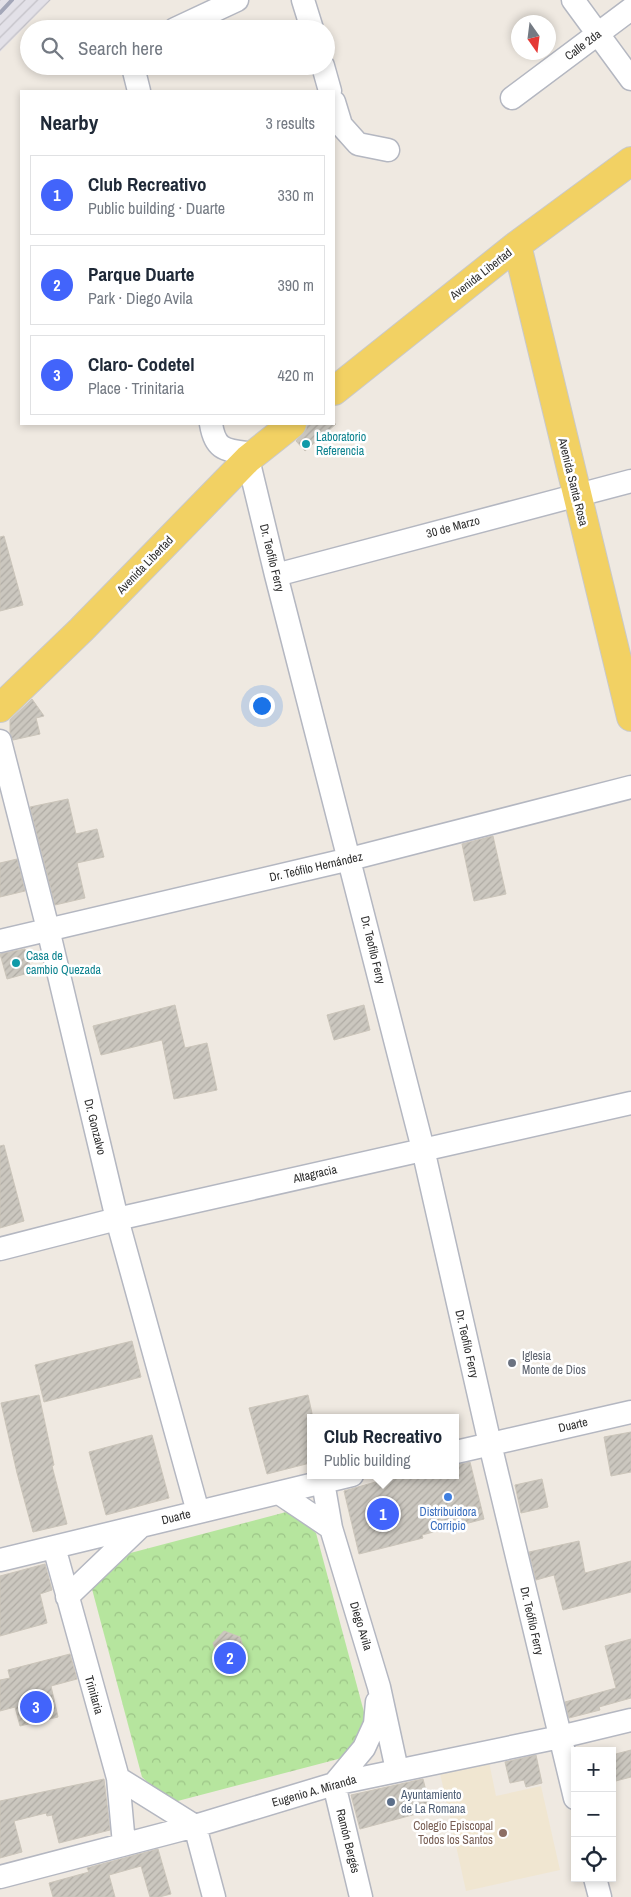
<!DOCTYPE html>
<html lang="en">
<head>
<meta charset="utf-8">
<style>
  body { margin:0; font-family:"Archivo Narrow",sans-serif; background:#f6f6f7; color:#1f2937 }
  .controls { position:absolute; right:15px; bottom:15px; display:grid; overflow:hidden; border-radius:0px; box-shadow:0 2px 8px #0003 }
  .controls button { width:45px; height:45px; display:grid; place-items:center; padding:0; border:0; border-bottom:1px solid #e0e1e3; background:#fff; color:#1f2937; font:25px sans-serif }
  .compass { position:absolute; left:511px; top:15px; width:45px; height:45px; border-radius:50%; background:#fff; box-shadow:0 2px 8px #0003; rotate:166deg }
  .you { position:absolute; left:261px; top:705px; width:18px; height:18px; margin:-12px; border:4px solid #fff; border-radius:50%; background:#1a73e8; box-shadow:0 0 0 8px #1a73e833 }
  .badge { display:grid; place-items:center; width:32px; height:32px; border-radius:50%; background:#4264fb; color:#fff; font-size:16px; font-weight:700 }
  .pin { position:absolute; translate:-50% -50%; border:2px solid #fff; box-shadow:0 1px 5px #0006 }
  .popup { position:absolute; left:307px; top:1414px; width:152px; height:65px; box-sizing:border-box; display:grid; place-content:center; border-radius:0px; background:#fff; filter:drop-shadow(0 1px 4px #0005); font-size:16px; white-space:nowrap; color:#747a83 }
  .popup b { font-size:19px; color:#1f2937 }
  .popup::after { content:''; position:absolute; left:50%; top:100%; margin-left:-10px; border:10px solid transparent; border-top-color:#fff }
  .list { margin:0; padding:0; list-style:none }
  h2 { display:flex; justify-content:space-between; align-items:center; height:65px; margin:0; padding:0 20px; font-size:21px }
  h2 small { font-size:16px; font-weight:400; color:#747a83 }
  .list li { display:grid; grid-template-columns:32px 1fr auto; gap:15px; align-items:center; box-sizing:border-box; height:80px; margin:0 10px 10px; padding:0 10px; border:1px solid #e0e1e3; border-radius:0px }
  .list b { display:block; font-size:19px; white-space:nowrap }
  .list p { margin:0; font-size:16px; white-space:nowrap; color:#747a83 }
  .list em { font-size:16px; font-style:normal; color:#747a83 }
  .icon { flex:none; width:28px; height:28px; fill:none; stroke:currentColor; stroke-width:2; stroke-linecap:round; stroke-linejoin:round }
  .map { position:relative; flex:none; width:631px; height:1897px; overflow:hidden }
  .search { position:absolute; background:#fff; box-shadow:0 2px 8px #0003; left:20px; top:20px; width:315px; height:55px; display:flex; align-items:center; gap:12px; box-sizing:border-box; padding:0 18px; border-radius:28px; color:#747a83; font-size:19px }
  .panel { position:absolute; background:#fff; box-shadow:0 2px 8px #0003; left:20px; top:90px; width:315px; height:335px; border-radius:0px }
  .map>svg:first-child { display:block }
</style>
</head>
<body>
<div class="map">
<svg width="631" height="1897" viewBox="0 0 631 1897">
  <defs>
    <pattern id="industrial-furrows" width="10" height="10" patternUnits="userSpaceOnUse" patternTransform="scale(1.25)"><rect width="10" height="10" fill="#e3e1e8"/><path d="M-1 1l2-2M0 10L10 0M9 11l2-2" fill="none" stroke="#c3c1c7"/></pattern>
    <pattern id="park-crowns" width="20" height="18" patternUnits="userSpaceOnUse" patternTransform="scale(1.25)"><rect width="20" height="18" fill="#b6e59e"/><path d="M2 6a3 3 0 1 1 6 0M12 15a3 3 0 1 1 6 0" fill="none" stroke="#9dc588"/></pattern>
    <pattern id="building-hatch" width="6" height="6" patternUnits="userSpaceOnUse" patternTransform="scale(1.25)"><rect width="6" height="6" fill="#cbc7bf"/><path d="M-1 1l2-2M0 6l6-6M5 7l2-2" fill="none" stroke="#afaba4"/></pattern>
  </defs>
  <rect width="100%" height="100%" fill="#efe9e1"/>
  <path fill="url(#industrial-furrows)" d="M0 0H51L0 52Z"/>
  <path fill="#f0e6d1" d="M489 1762 496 1796 541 1786 560 1870 466 1891 440 1773Z"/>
  <path fill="url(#park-crowns)" d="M290 1511 316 1533 368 1727 346 1757 170 1803 142 1777 92 1589 119 1556Z"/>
  <path fill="url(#building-hatch)" stroke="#cbc5ba" d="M307 424H336L305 451 296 441 306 430Z
    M4 536 23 605 0 611V537Z
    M32 699 44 716 36 718 40 734 13 740 10 734V720Z
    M68 799 76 834 97 829 104 857 77 863 85 898 55 905 30 807Z
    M493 836 506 894 474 901 462 844Z
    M17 859 25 891 0 897V863Z
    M25 949 32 972 7 979 0 954Z
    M175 1005 185 1048 207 1043 217 1090 174 1099 162 1040 101 1055 93 1026Z
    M364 1005 370 1030 334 1040 327 1015Z
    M4 1145 24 1221 0 1228V1146Z
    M132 1341 141 1377 44 1402 35 1365Z
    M39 1395 54 1465 52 1466 67 1524 33 1532 17 1473 1 1403Z
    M308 1395 313 1418H310V1463L267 1474 249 1408Z
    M631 1432V1472L611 1476 604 1437Z
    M152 1435 169 1498 106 1515 89 1452Z
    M470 1462 484 1519 422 1535 423 1538 359 1554 344 1491 400 1475H456V1465Z
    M542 1479 548 1507 521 1513 515 1485Z
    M579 1541 585 1573 631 1561V1592L563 1610 554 1575 536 1580 529 1552Z
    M45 1564 52 1590 40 1594 47 1623 0 1636V1576Z
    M224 1631 240 1637 244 1650 233 1662 218 1658 213 1643Z
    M631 1639V1698L599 1707 600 1710 569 1718 565 1702 616 1688 605 1646Z
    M70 1654 77 1679 51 1686 58 1717 20 1726 15 1707 0 1711V1680L10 1678 8 1670Z
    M631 1750V1777L612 1782V1755Z
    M536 1755 542 1783 526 1787 524 1780 510 1783 505 1762Z
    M104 1779 110 1830 59 1843 52 1815 47 1816 46 1813 14 1821 22 1852 0 1858V1801Z
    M423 1779 431 1810 360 1829 351 1795Z
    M158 1849 171 1894 159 1897H150L141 1866 109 1875 115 1897H53L49 1883 89 1872 87 1868Z"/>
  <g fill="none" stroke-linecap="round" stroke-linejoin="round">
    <defs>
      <path id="minor" d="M303 0 312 29
        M573 0 631 79
        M175 29 237 0
        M136 66 134 71 139 91
        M323 66 330 91
        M512 98 631 9
        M334 102 341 125 358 144 388 150
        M211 424C215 448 223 450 246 453L248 459 276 575 423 1149 490 1444 575 1798
        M276 575 631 481
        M0 741 48 929 117 1219 198 1512
        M0 941 350 859 631 787
        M0 1249 117 1219 631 1103
        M456 1452 631 1412
        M323 1482 331 1528 379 1687 397 1770
        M279 1493 331 1528
        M54 1547 118 1778 124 1844
        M0 1560 352 1475
        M67 1597 140 1527
        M118 1778 195 1826 214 1897
        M0 1877 195 1826 334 1784 560 1737 631 1720
        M595 1878 600 1897
        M361 1897 334 1784 364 1748 375 1724 377 1702"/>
      <path id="major" d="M517 245 631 717
        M334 391 517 245 631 161
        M0 708 81 630 248 459 292 424"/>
    </defs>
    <use href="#minor" stroke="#b4b7c1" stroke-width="25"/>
    <use href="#major" stroke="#c9c9c9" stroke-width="30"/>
    <use href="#minor" stroke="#fff" stroke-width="22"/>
    <use href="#major" stroke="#f2d163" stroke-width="28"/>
    <path stroke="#a3a6b8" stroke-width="4" d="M0 13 12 0"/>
  </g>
  <g fill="#0f9aa8" stroke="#fff" stroke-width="2">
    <circle cx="306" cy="444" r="5"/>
    <circle cx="16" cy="963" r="5"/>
  </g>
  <circle fill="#6b7280" stroke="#fff" stroke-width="2" cx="512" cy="1363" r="5"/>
  <circle fill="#3f7fe0" stroke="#fff" stroke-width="2" cx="448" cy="1497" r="5"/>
  <circle fill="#5c6f8a" stroke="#fff" stroke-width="2" cx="391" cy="1802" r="5"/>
  <circle fill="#8d6e63" stroke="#fff" stroke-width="2" cx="503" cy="1833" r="5"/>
  <g text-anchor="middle" stroke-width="5" stroke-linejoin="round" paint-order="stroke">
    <g font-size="12" fill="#2e2e2e" stroke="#fff">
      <text transform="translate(583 45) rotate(-37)" y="4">Calle 2da</text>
      <text transform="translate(481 274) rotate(-38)" y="4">Avenida Libertad</text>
      <text transform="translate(573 482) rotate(76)" y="4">Avenida Santa Rosa</text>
      <text transform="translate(453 527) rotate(-15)" y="4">30 de Marzo</text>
      <text transform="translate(272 558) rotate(76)" y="4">Dr. Teofilo Ferry</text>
      <text transform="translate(145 565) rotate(-46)" y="4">Avenida Libertad</text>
      <text transform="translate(316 867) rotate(-13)" y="4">Dr. Teófilo Hernández</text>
      <text transform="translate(373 950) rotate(76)" y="4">Dr. Teofilo Ferry</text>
      <text transform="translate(95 1127) rotate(76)" y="4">Dr. Gonzalvo</text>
      <text transform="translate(315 1174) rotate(-13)" y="4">Altagracia</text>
      <text transform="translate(467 1344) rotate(77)" y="4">Dr. Teofilo Ferry</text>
      <text transform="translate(573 1425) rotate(-13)" y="4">Duarte</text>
      <text transform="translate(176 1517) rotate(-14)" y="4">Duarte</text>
      <text transform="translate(532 1621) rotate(77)" y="4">Dr. Teófilo Ferry</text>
      <text transform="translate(361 1626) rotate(73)" y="4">Diego Avila</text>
      <text transform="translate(94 1695) rotate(74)" y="4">Trinitaria</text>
      <text transform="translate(314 1791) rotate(-16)" y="4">Eugenio A. Miranda</text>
      <text transform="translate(348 1841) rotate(76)" y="4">Ramón Bergés</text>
    </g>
    <g font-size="12" fill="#0d838f" stroke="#fff" text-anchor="start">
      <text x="316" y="441">Laboratorio<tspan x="316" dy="14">Referencia</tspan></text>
      <text x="26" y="960">Casa de<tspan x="26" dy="14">cambio Quezada</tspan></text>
    </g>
    <g font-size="12" fill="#5b616d" stroke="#fff" text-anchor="start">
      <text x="522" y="1360">Iglesia<tspan x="522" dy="14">Monte de Dios</tspan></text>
    </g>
    <g font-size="12" fill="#366cbe" stroke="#fff">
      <text x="448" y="1516">Distribuidora<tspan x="448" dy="14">Corripio</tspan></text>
    </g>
    <g font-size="12" fill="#4e5e75" stroke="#fff" text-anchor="start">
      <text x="401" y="1799">Ayuntamiento<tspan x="401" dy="14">de La Romana</tspan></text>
    </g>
    <g font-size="12" fill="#785e54" stroke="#fff" text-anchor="end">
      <text x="493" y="1830">Colegio Episcopal<tspan x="493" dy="14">Todos los Santos</tspan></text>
    </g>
  </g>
</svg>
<div class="controls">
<button>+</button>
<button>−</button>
<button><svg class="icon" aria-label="locate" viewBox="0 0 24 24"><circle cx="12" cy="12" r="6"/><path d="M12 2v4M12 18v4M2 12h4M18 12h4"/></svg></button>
</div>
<svg class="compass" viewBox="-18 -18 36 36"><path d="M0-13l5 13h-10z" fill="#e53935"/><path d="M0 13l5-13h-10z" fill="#747a83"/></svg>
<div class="you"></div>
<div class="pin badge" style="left:383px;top:1514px">1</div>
<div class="popup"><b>Club Recreativo</b>Public building</div>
<div class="pin badge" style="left:230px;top:1658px">2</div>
<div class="pin badge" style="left:36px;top:1707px">3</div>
<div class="search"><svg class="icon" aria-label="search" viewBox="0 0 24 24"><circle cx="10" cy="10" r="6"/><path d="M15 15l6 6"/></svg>Search here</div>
<section class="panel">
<h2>Nearby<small>3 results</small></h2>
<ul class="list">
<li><span class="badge">1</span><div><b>Club Recreativo</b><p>Public building · Duarte</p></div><em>330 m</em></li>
<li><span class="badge">2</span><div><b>Parque Duarte</b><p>Park · Diego Avila</p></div><em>390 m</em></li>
<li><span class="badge">3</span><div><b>Claro- Codetel</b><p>Place · Trinitaria</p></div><em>420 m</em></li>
</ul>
</section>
</div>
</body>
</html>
